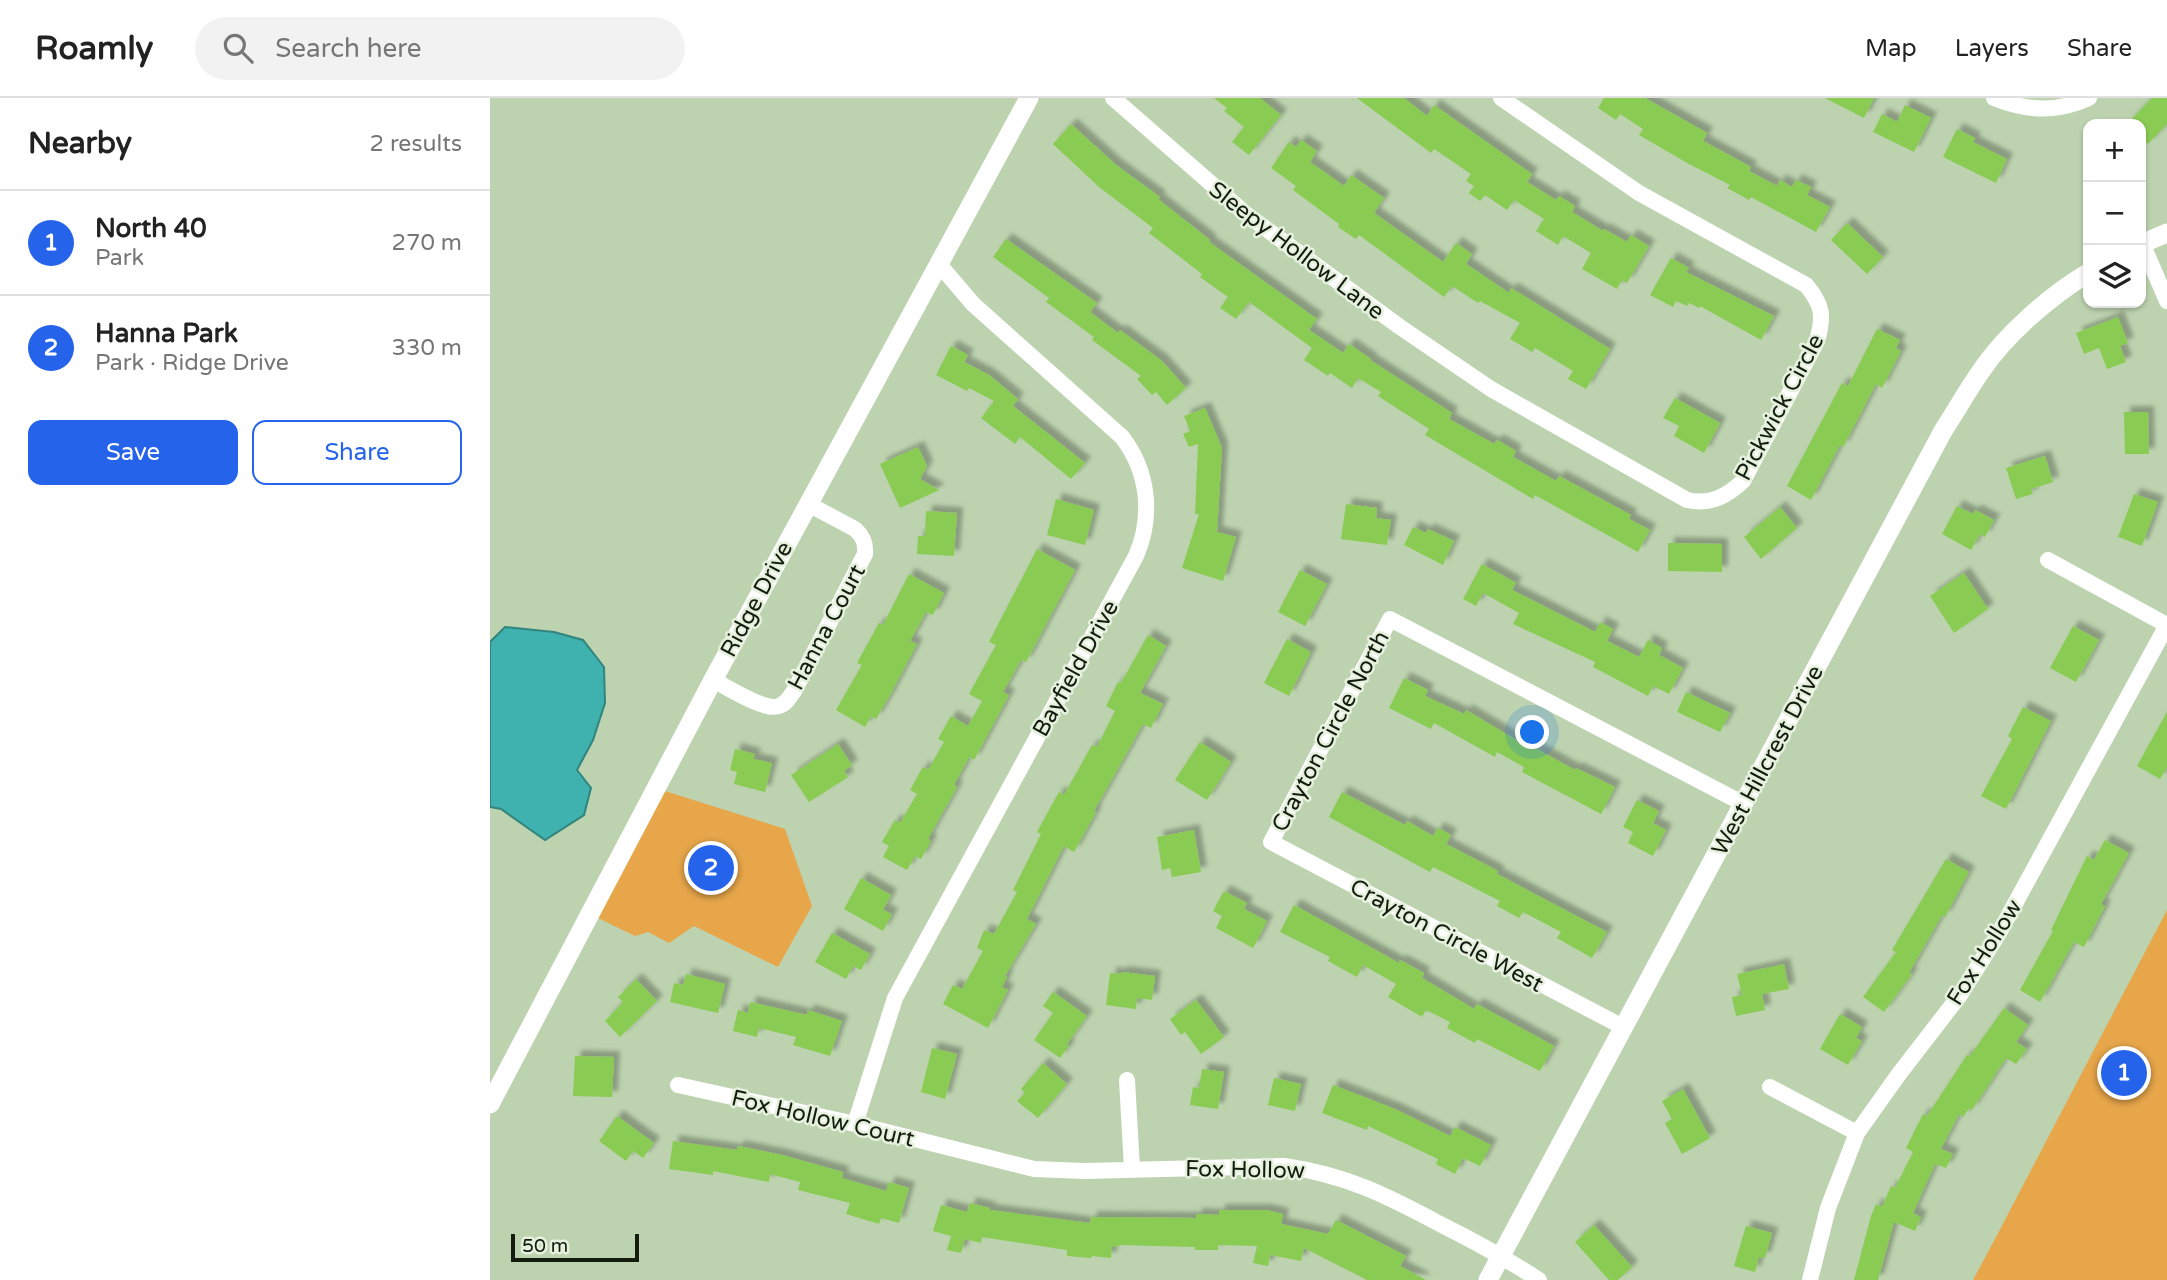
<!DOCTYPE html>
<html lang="en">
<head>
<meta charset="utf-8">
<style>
  body { margin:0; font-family:"Varela Round",sans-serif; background:#f2f2f2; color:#222 }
  .controls { position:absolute; right:21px; top:21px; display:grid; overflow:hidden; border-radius:14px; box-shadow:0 2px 5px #0004 }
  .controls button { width:63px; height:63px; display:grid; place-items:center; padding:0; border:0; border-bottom:2px solid #e0e0e0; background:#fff; color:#222; font:35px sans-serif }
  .scale { position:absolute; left:21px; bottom:18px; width:128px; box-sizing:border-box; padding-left:7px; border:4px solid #141c0f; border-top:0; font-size:19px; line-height:24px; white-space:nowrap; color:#141c0f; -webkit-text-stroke:5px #e5f0dd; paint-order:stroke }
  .you { position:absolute; left:1043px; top:635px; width:24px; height:24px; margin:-18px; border:5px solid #fff; border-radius:50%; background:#1a73e8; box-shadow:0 0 0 10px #1a73e833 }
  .badge { display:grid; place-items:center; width:46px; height:46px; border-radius:50%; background:#2563eb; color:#fff; font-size:23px; font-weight:700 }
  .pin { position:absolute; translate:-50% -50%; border:4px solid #fff; box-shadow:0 2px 7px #0006 }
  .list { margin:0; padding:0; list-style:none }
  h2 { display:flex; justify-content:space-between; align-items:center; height:91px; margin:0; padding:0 28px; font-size:30px }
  h2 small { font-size:23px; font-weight:400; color:#767676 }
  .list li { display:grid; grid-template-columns:46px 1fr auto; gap:21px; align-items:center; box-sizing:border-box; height:105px; padding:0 28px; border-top:2px solid #e0e0e0 }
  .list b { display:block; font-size:26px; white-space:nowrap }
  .list p { margin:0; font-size:23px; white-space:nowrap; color:#767676 }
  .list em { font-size:23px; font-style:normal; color:#767676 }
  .actions { display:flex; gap:14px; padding:21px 28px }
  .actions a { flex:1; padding:16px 0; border:2px solid #2563eb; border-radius:14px; text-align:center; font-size:24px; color:#2563eb }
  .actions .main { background:#2563eb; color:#fff }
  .icon { flex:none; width:38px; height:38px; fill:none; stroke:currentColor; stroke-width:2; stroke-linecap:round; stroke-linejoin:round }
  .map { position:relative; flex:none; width:1677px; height:1182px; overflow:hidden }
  header { display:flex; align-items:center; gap:42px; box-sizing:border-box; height:98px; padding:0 35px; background:#fff; border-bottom:2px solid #e0e0e0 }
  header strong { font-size:33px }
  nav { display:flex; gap:38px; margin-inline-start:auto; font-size:24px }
  .search { width:490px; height:63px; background:#f2f2f2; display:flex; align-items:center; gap:18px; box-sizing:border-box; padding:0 24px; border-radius:38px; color:#767676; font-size:26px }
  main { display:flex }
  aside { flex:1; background:#fff }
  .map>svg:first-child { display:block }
</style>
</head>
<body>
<header>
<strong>Roamly</strong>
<div class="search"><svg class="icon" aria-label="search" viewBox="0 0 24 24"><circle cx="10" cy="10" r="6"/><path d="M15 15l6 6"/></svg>Search here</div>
<nav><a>Map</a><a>Layers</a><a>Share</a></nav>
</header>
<main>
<aside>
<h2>Nearby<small>2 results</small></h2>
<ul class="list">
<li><span class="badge">1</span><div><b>North 40</b><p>Park</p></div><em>270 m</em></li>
<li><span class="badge">2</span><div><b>Hanna Park</b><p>Park · Ridge Drive</p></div><em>330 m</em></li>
</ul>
<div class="actions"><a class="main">Save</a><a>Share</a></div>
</aside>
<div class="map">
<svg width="1677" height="1182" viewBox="0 0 1677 1182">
  <defs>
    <filter id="shadow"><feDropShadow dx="6" dy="-6" stdDeviation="2" flood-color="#0004"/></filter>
  </defs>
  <rect width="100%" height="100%" fill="#bdd3af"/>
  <path fill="#e7a64a" d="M175 693 295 731 322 808 288 869 204 828 179 845 158 834 145 838 108 820Z
    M1677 812V1182H1483L1506 1139Z"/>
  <path fill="#3fb1ae" stroke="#32847e" stroke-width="2" d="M15 529 64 534 93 542 114 569 115 605 103 642 87 672 101 690 94 717 55 742 11 711 0 709V544Z"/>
  <path fill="#89cb52" filter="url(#shadow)" d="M724 0H770L791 17 759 57 742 44 754 29 734 13 737 10Z
    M867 0H914L937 18 944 7 1042 76 1037 84 1066 102 1069 98 1085 108 1082 114 1113 133 1114 131 1137 144 1141 137 1159 148 1137 185 1132 182 1127 191 1092 171 1101 155 1073 138 1068 147 1046 133 1054 121 1024 102 1017 112 995 97 990 103 979 95 984 88 976 83 981 76 944 51 941 55Z
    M1114 0H1155L1217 35 1213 43 1261 69 1259 73 1287 88 1290 82 1302 89 1306 82 1321 89 1317 97 1340 109 1326 134 1261 99 1259 102 1237 90 1240 87 1199 66 1149 37 1153 31 1130 16 1126 22 1108 10Z
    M1335 0H1384L1374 20Z
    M1662 0H1677V26L1658 46 1651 39V26H1637Z
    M1415 7 1441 20 1424 54 1383 34 1392 16 1407 24Z
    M581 26 626 67 670 99 668 101 720 142 719 144 827 221 819 232 853 255 859 246 881 261 880 262 962 315 959 321 1004 346 1007 342 1026 353 1023 359 1066 383 1069 378 1141 417 1139 421 1160 432 1148 454 1045 397 1043 401 935 337 939 331 888 298 891 294 868 280 862 290 840 275 838 278 814 262 822 250 759 204 746 221 730 210 738 199 710 179 712 176 659 135 663 130 609 89 563 46Z
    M1467 31 1485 40 1483 44 1517 61 1506 85 1453 59Z
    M811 42 827 53 820 64 854 88 861 77 894 100 884 115 953 164 966 145 982 156 976 166 1019 195 1021 190 1120 251 1096 291 1078 281 1083 273 1045 250 1042 254 1020 241 1030 225 990 203 988 205 962 188 954 199 869 137 866 141 848 129 849 126 803 92 806 88 781 70 799 44 806 49Z
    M1357 125 1393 159 1377 176 1341 142Z
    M516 141 607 205 600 214 628 235 630 232 672 263 696 290 677 307 666 294 662 297 647 281 651 278 602 242 604 239 556 204 559 200 503 159Z
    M1181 160 1199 170 1196 174 1284 218 1271 242 1210 208 1209 210 1199 205 1197 208 1186 203 1183 209 1160 197Z
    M1628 219 1638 245 1630 248 1636 264 1617 271 1609 250 1594 256 1586 235Z
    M1387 231 1410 242 1406 250 1411 253 1392 290 1386 286 1353 349 1350 347 1321 402 1297 388 1352 285 1358 288Z
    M461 248 478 257 474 264 499 277 528 301 523 308 595 365 581 381 530 339 525 346 491 320 504 303 479 290 477 293 446 277Z
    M1185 300 1230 325 1214 355 1184 338 1189 328 1173 320Z
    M715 310 732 350 727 434 746 439 733 483 692 470 709 416H705L708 346 699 349 693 336 700 333 694 318Z
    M1634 314H1658L1659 356H1635Z
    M428 349 437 368 430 381 449 392 410 410 390 366Z
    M1555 358 1563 384 1541 391 1543 396 1526 401 1516 370Z
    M1644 396 1668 404 1652 448 1628 439Z
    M566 401 604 412 595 447 557 437Z
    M856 406 887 410 886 420 901 422 897 447 851 441Z
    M1467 408 1483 416 1485 412 1504 422 1495 439 1490 436 1481 452 1452 436Z
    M1290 409 1307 430 1271 461 1254 439Z
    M436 413 467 415 464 458 427 456 428 438H435Z
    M923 429 936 435 938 431 964 443 953 467 914 447Z
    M1178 445 1232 446V474L1178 473Z
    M547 451 585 472 536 564 531 562 513 594 519 597 484 662 479 659 464 687 467 689 438 741 441 743 431 761 425 758 417 772 393 759 399 748 392 744 405 722 410 725 427 696 420 692 433 669 438 672 454 644 448 641 461 618 478 628 492 603 479 596 506 547 499 544Z
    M992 466 1026 485 1022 492 1105 534 1110 524 1123 531 1117 543 1149 559 1158 542 1172 550 1169 557 1193 570 1179 596 1163 588 1158 598 1103 569 1105 564 1023 526 1029 515 993 495 986 508 973 501Z
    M810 472 837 486 815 528 788 514Z
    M1474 475 1498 511 1464 535 1440 498Z
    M419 476 454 495 443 517 436 514 420 543 427 546 399 599 386 621 381 618 375 629 346 612 372 567 367 565 389 525 393 527Z
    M1583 528 1609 542 1586 584 1560 570Z
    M658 537 676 548 650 595 673 606 661 630 653 626 604 713 606 714 584 754 574 748 537 821 546 826 515 878 517 879 512 889 518 892 498 930 453 906 463 887 472 891 493 853 487 850 494 832 504 836 527 794 523 792 551 736 547 734 569 694 574 697 602 647 607 649 625 613 616 608 628 584 631 585Z
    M797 541 821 554 799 598 774 585Z
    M914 580 938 592 935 598 974 616 976 612 1043 652 1045 650 1085 672 1086 670 1125 689 1111 716 1032 674 1034 669 1007 654 1005 659 944 625 941 631 899 610Z
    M1196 594 1240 615 1230 634 1187 614Z
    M1533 609 1561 623 1516 711 1491 698 1522 641 1518 638Z
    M1677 614V669L1670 681 1647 668Z
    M710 644 741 664 717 702 685 682Z
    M348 646 362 667 354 673 358 679 319 704 301 677Z
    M245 651 265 656 263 661 282 665 275 694 244 686 247 674 240 672Z
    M852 694 915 727 917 723 943 738 948 730 961 737 956 746 1008 773 1007 776 1117 834 1102 860 1067 840 1071 834 1033 814 1029 820 1007 808 1010 803 943 769 940 774 839 719Z
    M1147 702 1169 713 1163 725 1176 732 1163 758 1138 745 1143 734 1133 729Z
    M704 732 711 774 682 779 680 770 672 772 667 739Z
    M1615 742 1639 755 1611 806 1615 808 1594 849 1584 844 1550 904 1530 892 1563 833 1561 832 1597 758 1604 762Z
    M1456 761 1479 774 1455 819 1452 817 1419 875 1422 876 1394 914 1373 899 1406 854 1402 852Z
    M371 780 401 797 393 812 402 816 393 833 354 811Z
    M734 793 757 805 754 811 777 823 763 850 726 830 732 818 723 813Z
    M804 807 909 865 910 862 934 875 932 880 984 911 987 906 1064 948 1050 973 987 941 985 945 957 930 960 924 936 912 932 919 898 899 906 886 873 867 867 879 838 863 840 859 790 834Z
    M342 835 380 856 371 872 363 868 356 881 325 864Z
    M1294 866 1299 891 1272 896 1275 912 1246 918 1242 899 1252 897 1247 876Z
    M632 874 665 878 662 902 647 900 646 911 616 907 620 875 631 876Z
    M196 876 235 886 228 915 180 904 184 885 193 887Z
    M146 881 167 903 130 939 115 923 133 904 128 899Z
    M563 894 597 918 577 946 579 948 570 960 544 942 563 915 553 908Z
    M706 902 734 939 711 956 695 934 691 937 680 921Z
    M260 904 317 917 318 912 352 923 340 958 303 947 306 939 269 930 267 939 243 933 248 912 258 915Z
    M1514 910 1538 927 1526 944 1537 951 1526 966 1516 960 1482 1012 1479 1010 1473 1019 1469 1016 1451 1051 1463 1056 1456 1070 1445 1066 1423 1115 1431 1119 1425 1133 1404 1124 1388 1182H1364L1381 1118 1386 1106 1392 1109 1401 1088 1405 1090 1423 1054 1416 1050 1433 1016 1437 1018 1477 957 1480 958Z
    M1350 916 1372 929 1366 940 1372 943 1358 967 1330 951Z
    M442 950 467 956 455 1001 431 994Z
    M85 958 124 959 122 999 83 998Z
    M553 965 577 986 548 1020 527 1003 535 995 531 991Z
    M712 971 734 974 728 1011 700 1007 703 989 709 990Z
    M784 980 811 986 805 1013 778 1007Z
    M843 987 905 1011 960 1038 965 1029 1001 1047 990 1068 973 1060 965 1076 946 1066 948 1061 878 1028 877 1032 832 1015Z
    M1193 991 1220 1040 1192 1056 1175 1025 1182 1021 1172 1003Z
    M127 1018 164 1045 153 1060 143 1053 136 1063 109 1043Z
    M183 1043 247 1052 248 1048 292 1057 353 1074 352 1080 396 1093 399 1084 419 1090 409 1125 391 1120 389 1126 356 1116 360 1105 308 1092 310 1084 280 1076 279 1084 223 1073V1077L179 1071Z
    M480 1105 500 1110V1112L600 1125 601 1119 706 1120V1116L729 1117V1112H776L793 1116 791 1126 838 1136 846 1122 916 1158 910 1168 936 1182H877L814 1150 811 1163 780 1157 778 1168 763 1165 767 1148 728 1147V1152H705V1149L629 1147 628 1149 622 1148 621 1160 602 1158 601 1160 577 1158V1152L492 1139 491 1145 475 1141 471 1155 457 1152 461 1138 443 1133 451 1107 477 1114Z
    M1104 1127 1142 1169 1128 1182H1119L1085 1144Z
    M1256 1128 1282 1135 1275 1160 1269 1159 1265 1174 1244 1168Z"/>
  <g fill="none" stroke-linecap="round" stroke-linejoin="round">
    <path stroke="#fff" stroke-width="16" d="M623 0 756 116 910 229 1001 291 1197 402C1220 407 1236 399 1253 383L1327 243C1334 218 1333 207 1316 187L1149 95 1011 0
      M1504 0C1537 13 1566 15 1599 0
      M1652 145 1677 203
      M223 582C237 589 275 614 289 608 296 606 300 599 304 593L375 456C376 445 373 438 365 431L318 406
      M1133 929 781 744 900 521 1254 706
      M637 982 642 1071
      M188 987 365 1026 544 1071 595 1073 794 1068C856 1077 896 1097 950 1126 984 1143 1017 1161 1049 1182
      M1280 989 1367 1035
      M365 1026 405 900 646 458C663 419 659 374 632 339L483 206 448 165
      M1320 1182 1338 1110 1367 1035 1409 976 1470 897 1509 835 1677 527 1558 462"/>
    <path stroke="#fff" stroke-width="19" d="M1651 146 1677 135
      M0 1006 223 582 539 0
      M998 1182 1453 333C1466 313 1477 293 1491 273 1516 236 1560 198 1598 175"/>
  </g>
  <g text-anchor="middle" stroke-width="5" stroke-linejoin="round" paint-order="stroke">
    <g font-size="23" fill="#141c0f" stroke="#e5f0dd">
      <text transform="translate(807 152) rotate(37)" y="8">Sleepy Hollow Lane</text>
      <text transform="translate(1289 309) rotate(-62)" y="8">Pickwick Circle</text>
      <text transform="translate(266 501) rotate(-62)" y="8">Ridge Drive</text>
      <text transform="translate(336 529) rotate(-62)" y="8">Hanna Court</text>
      <text transform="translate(585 570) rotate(-61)" y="8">Bayfield Drive</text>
      <text transform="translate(840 633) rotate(-62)" y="8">Crayton Circle North</text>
      <text transform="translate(1277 662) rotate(-62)" y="8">West Hillcrest Drive</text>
      <text transform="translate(957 837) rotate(28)" y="8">Crayton Circle West</text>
      <text transform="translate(1494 854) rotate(-58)" y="8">Fox Hollow</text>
      <text transform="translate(333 1020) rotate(13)" y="8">Fox Hollow Court</text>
      <text transform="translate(755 1071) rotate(1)" y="8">Fox Hollow</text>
    </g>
  </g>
</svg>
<div class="controls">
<button>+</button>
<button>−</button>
<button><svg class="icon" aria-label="layers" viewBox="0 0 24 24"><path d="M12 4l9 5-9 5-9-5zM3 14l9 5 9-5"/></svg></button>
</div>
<div class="scale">50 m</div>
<div class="you"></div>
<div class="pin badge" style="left:1634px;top:975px">1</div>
<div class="pin badge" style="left:221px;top:770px">2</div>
</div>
</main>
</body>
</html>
